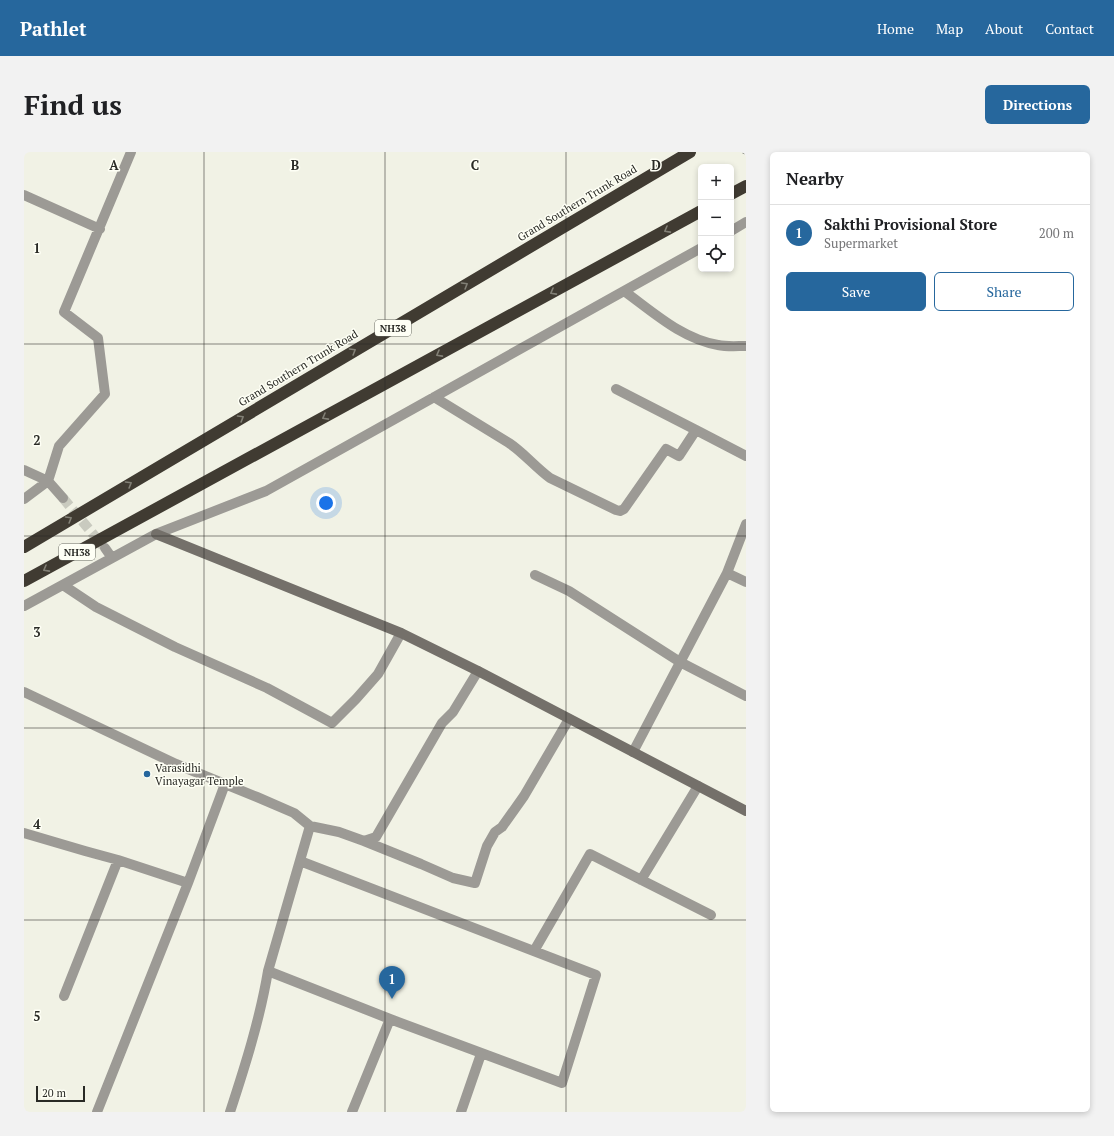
<!DOCTYPE html>
<html lang="en">
<head>
<meta charset="utf-8">
<style>
  body { margin:0; font-family:"PT Serif",serif; background:#f2f2f2; color:#202124 }
  .controls { position:absolute; right:12px; top:12px; display:grid; overflow:hidden; border-radius:6px; box-shadow:0 2px 6px #0003 }
  .controls button { width:36px; height:36px; display:grid; place-items:center; padding:0; border:0; border-bottom:1px solid #e0e0e0; background:#fff; color:#202124; font:20px sans-serif }
  .scale { position:absolute; left:12px; bottom:10px; width:49px; box-sizing:border-box; padding-left:4px; border:2px solid #292a25; border-top:0; font-size:11px; line-height:14px; white-space:nowrap; color:#292a25; -webkit-text-stroke:3px #fefff5; paint-order:stroke }
  .you { position:absolute; left:302px; top:351px; width:14px; height:14px; margin:-10px; border:3px solid #fff; border-radius:50%; background:#1a73e8; box-shadow:0 0 0 6px #1a73e833 }
  .badge { display:grid; place-items:center; width:26px; height:26px; border-radius:50%; background:#26679d; color:#fff; font-size:13px; font-weight:700 }
  .pin { position:absolute; translate:-50% -33px; filter:drop-shadow(0 1px 2px #0008) }
  .pin::after { content:''; position:absolute; top:21px; width:14px; height:12px; background:inherit; clip-path:polygon(0 0,100% 0,50% 100%) }
  .list { margin:0; padding:0; list-style:none }
  h2 { display:flex; justify-content:space-between; align-items:center; height:52px; margin:0; padding:0 16px; font-size:17px }
  h2 small { font-size:13px; font-weight:400; color:#757577 }
  .list li { display:grid; grid-template-columns:26px 1fr auto; gap:12px; align-items:center; box-sizing:border-box; height:56px; padding:0 16px; border-top:1px solid #e0e0e0 }
  .list b { display:block; font-size:15px; white-space:nowrap }
  .list p { margin:0; font-size:13px; white-space:nowrap; color:#757577 }
  .list em { font-size:13px; font-style:normal; color:#757577 }
  .actions { display:flex; gap:8px; padding:12px 16px }
  .actions a { flex:1; padding:9px 0; border:1px solid #26679d; border-radius:6px; text-align:center; font-size:14px; color:#26679d }
  .actions .main { background:#26679d; color:#fff }
  .icon { flex:none; width:22px; height:22px; fill:none; stroke:currentColor; stroke-width:2; stroke-linecap:round; stroke-linejoin:round }
  .map { position:relative; flex:none; width:722px; height:960px; overflow:hidden; border-radius:6px }
  header { display:flex; align-items:center; gap:24px; box-sizing:border-box; height:56px; padding:0 20px; background:#26679d; color:#fff }
  header strong { font-size:19px }
  nav { display:flex; gap:22px; margin-inline-start:auto; font-size:14px }
  .intro { display:flex; align-items:center; justify-content:space-between; box-sizing:border-box; height:96px; padding:0 24px }
  h1 { margin:0; font-size:28px }
  .button { padding:10px 18px; border-radius:6px; background:#26679d; color:#fff; font-size:14px; font-weight:700 }
  main { display:flex; gap:24px; padding:0 24px }
  aside { flex:1; background:#fff; border-radius:6px; box-shadow:0 2px 6px #0003 }
  .map>svg:first-child { display:block }
</style>
</head>
<body>
<header>
<strong>Pathlet</strong>
<nav><a>Home</a><a>Map</a><a>About</a><a>Contact</a></nav>
</header>
<div class="intro"><h1>Find us</h1><a class="button">Directions</a></div>
<main>
<div class="map">
<svg width="722" height="960" viewBox="0 0 722 960">
  <rect width="100%" height="100%" fill="#f1f2e5"/>
  <g fill="none" stroke-linecap="round" stroke-linejoin="round">
    <path stroke="#c9cabf" stroke-width="10" stroke-dasharray="10 5" stroke-linecap="butt" d="M39 346 79 394"/>
    <path stroke="#9c9a95" stroke-width="10" d="M0 43 76 77
      M707 79 722 70
      M600 139C629 160 658 187 694 193 703 195 713 194 722 194
      M592 237 672 278
      M410 245 485 291C500 301 511 315 526 326L592 358 596 359 600 357 642 297 655 304 672 278 722 304
      M0 318 24 329 39 346
      M0 347 24 329 35 294 81 242 74 186 40 160 107 0
      M81 396 88 406
      M703 421 722 430
      M511 423 545 439 656 510 722 544
      M39 433 72 455 151 495 243 536 308 571 332 547 354 522 377 481
      M0 454 132 382 242 339 677 96
      M0 540 152 612 233 645 270 661 286 674 244 819 366 867 538 931 572 823 276 709
      M609 600 703 421 722 372
      M286 674 315 680 340 689 352 685 418 571 429 560 454 519
      M0 681 61 699 94 708
      M340 689 397 712 429 726 451 731 463 694 471 680 478 675 500 644 545 567
      M617 728 674 634
      M510 799 566 702 687 763
      M40 844 94 708 164 731
      M73 960 164 731 201 632
      M206 960C221 914 236 867 244 819
      M328 960 366 867
      M437 960 457 902"/>
    <path stroke="#74706a" stroke-width="10" d="M132 382 377 481 454 519 722 659"/>
    <path stroke="#403b32" stroke-width="12" d="M707 42 722 34
      M0 395 666 0
      M0 429 677 59"/>
    <path stroke="#686961" stroke-width="3" stroke-dasharray="8 4" stroke-linecap="butt" d="M719 0 722 1"/>
  </g>
  <defs><path id="oneway-chevron" d="M-2-3.5L2.5 0L-2 3.5" fill="none" stroke-width="1.6" stroke-linecap="round" stroke-linejoin="round"/></defs>
  <g stroke="#828076">
    <use href="#oneway-chevron" transform="translate(643 78) rotate(151)"/>
    <use href="#oneway-chevron" transform="translate(441 133) rotate(-31)"/>
    <use href="#oneway-chevron" transform="translate(529 140) rotate(151)"/>
    <use href="#oneway-chevron" transform="translate(329 199) rotate(-31)"/>
    <use href="#oneway-chevron" transform="translate(415 202) rotate(151)"/>
    <use href="#oneway-chevron" transform="translate(301 265) rotate(151)"/>
    <use href="#oneway-chevron" transform="translate(217 266) rotate(-31)"/>
    <use href="#oneway-chevron" transform="translate(105 332) rotate(-31)"/>
    <use href="#oneway-chevron" transform="translate(45 367) rotate(-31)"/>
    <use href="#oneway-chevron" transform="translate(22 417) rotate(151)"/>
  </g>
  <path fill="none" stroke="#292a25" stroke-width="1" stroke-opacity="0.55" d="M180 0V960M361 0V960M542 0V960M0 192H722M0 384H722M0 576H722M0 768H722"/>
  <circle fill="#26679d" stroke="#fefff5" stroke-width="1.5" cx="123" cy="622" r="4"/>
  <g text-anchor="middle" stroke-width="3" stroke-linejoin="round" paint-order="stroke">
    <g fill="#fefff5" stroke="#696a63" stroke-width="1">
      <rect x="351" y="168" width="36" height="16" rx="3"/>
      <rect x="35" y="392" width="36" height="16" rx="3"/>
    </g>
    <g font-size="10" font-weight="bold" fill="#292a25">
      <text x="369" y="180">NH38</text>
      <text x="53" y="404">NH38</text>
    </g>
    <g font-size="11" fill="#292a25" stroke="#fefff5">
      <text transform="translate(553 51) rotate(-31)" y="4">Grand Southern Trunk Road</text>
      <text transform="translate(274 216) rotate(-31)" y="4">Grand Southern Trunk Road</text>
    </g>
    <g font-size="11" fill="#292a25" stroke="#fefff5" text-anchor="start">
      <text x="131" y="620">Varasidhi<tspan x="131" dy="13">Vinayagar Temple</tspan></text>
    </g>
  </g>
  <g font-size="13" text-anchor="middle" font-weight="bold" fill="#292a25" stroke="#fefff5" stroke-width="3" stroke-linejoin="round" paint-order="stroke">
    <text x="90" y="18">A</text>
    <text x="271" y="18">B</text>
    <text x="451" y="18">C</text>
    <text x="632" y="18">D</text>
    <text x="13" y="101">1</text>
    <text x="13" y="293">2</text>
    <text x="13" y="485">3</text>
    <text x="13" y="677">4</text>
    <text x="13" y="869">5</text>
  </g>
</svg>
<div class="controls">
<button>+</button>
<button>−</button>
<button><svg class="icon" aria-label="locate" viewBox="0 0 24 24"><circle cx="12" cy="12" r="6"/><path d="M12 2v4M12 18v4M2 12h4M18 12h4"/></svg></button>
</div>
<div class="scale">20 m</div>
<div class="you"></div>
<div class="pin badge" style="left:368px;top:847px">1</div>
</div>
<aside>
<h2>Nearby<small></small></h2>
<ul class="list">
<li><span class="badge">1</span><div><b>Sakthi Provisional Store</b><p>Supermarket</p></div><em>200 m</em></li>
</ul>
<div class="actions"><a class="main">Save</a><a>Share</a></div>
</aside>
</main>
</body>
</html>
